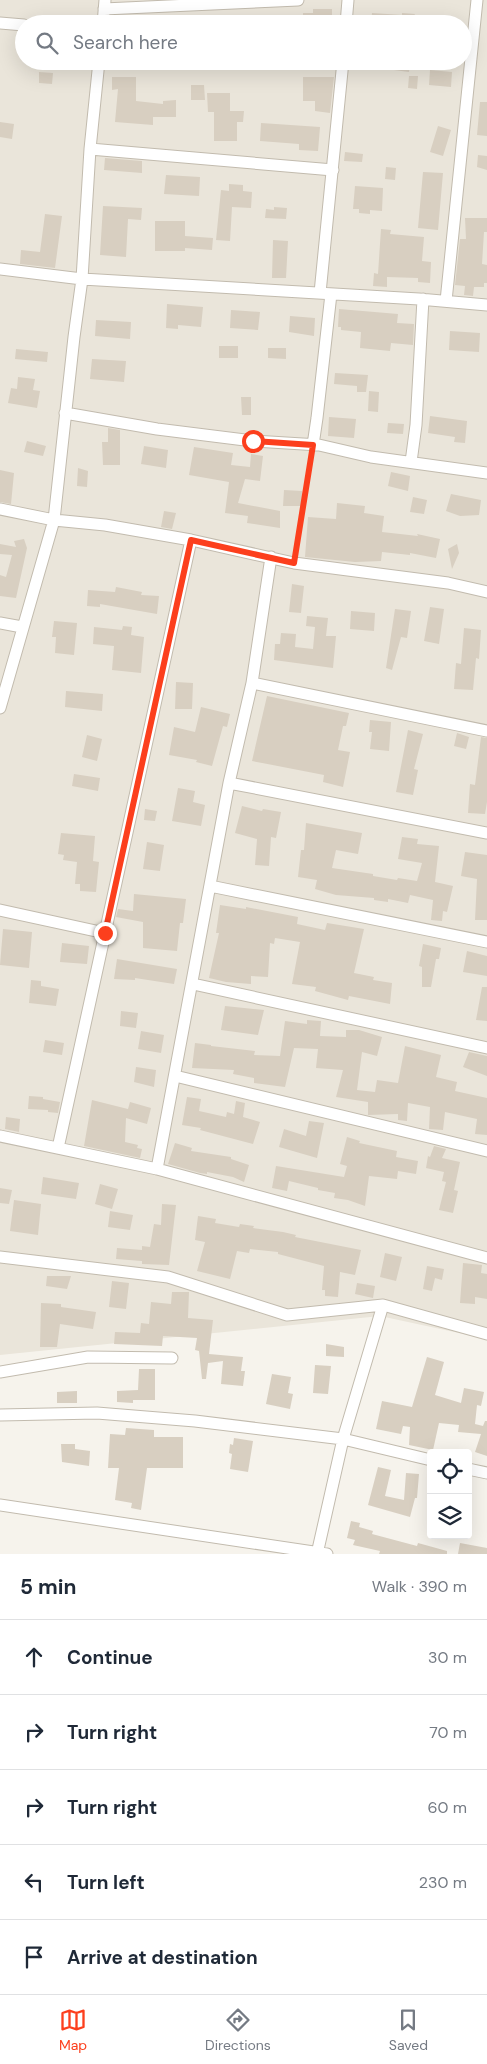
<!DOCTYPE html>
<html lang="en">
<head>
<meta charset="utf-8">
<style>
  body { margin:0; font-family:"DM Sans",sans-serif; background:#f6f6f7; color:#1f2937 }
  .controls { position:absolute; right:15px; bottom:15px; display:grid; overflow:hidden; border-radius:5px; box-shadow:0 5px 20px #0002 }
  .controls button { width:45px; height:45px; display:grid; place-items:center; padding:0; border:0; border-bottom:1px solid #e0e1e3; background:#fff; color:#1f2937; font:25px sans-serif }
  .stop { position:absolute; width:15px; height:15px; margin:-11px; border:4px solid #fc3f1d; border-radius:50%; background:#fff }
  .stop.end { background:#fc3f1d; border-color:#fff; box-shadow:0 1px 5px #0008 }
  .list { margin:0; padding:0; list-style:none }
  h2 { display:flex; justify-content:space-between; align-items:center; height:65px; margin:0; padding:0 20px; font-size:21px }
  h2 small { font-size:16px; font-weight:400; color:#747a83 }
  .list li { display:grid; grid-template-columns:32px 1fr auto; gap:15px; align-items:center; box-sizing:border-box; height:75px; padding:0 20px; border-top:1px solid #e0e1e3 }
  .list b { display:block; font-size:19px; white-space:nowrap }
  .list em { font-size:16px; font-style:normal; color:#747a83 }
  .icon { flex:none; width:28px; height:28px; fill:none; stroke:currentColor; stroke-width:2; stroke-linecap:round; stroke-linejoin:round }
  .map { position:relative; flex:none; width:487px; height:1554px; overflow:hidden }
  .search { position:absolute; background:#fff; box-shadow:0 5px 20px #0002; left:15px; right:15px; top:15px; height:55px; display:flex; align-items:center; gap:12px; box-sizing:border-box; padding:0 18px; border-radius:28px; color:#747a83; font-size:19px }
  .sheet { height:440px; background:#fff }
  nav { display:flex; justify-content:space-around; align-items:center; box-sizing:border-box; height:70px; border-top:1px solid #e0e1e3; background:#fff; font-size:14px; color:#747a83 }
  nav a { display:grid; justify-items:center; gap:2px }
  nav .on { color:#fc3f1d }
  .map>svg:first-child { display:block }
</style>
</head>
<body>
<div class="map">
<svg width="487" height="1554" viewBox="0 0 487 1554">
  <rect width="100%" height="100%" fill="#f6f3ec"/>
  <path fill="#eae5da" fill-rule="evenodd" d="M0 0H487V1339L380 1316 0 1355ZM24 24H463V61H24Z"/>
  <path fill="#d8cfc1" d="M313 9H332V24H303V13H313Z
    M372 13 402 15V13L415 14 414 16 421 17V24H371Z
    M395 61H410L409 72 394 70Z
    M430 70 452 72 451 87 429 85Z
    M39 72 53 73 52 84 39 83Z
    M409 76H418L417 89 408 88Z
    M112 77H136V101L163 104V101L176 100V117H153V125L115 122 118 89 112 90Z
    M303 77H334L330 113 315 111V101H303Z
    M191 85H204L205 100H191Z
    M207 93H230V111H244L243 122H237V141H214V112H208Z
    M480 102H487V136L477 135Z
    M0 122 14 124 12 139 0 137Z
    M261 123 320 127 318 151 299 150V144L260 141Z
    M438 126 451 130 443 156 430 152Z
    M345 152 363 154 362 162 344 161Z
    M478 155 487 156V170L477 167Z
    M105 158 142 161V173L104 170Z
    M386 167 396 168 395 180 385 179Z
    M423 172 443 173 438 230 418 228Z
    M166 175 200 177 199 196 164 194Z
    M229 184 243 185V191L252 192 251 208 232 207 230 241 216 240 221 190 229 191Z
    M355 186 383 188 382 211 370 210V214L359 213V209H353Z
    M103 206 142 208 141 220 128 219 126 257 100 255Z
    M274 207 287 208 286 219 265 218 266 209 274 210Z
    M45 214 62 216 55 268 20 264 21 250 40 252Z
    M465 218H487V232H484L482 264 487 265V283H484V287H474L473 296 464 295 465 286 455 285 460 239H466Z
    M155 221H185V236L213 238 212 250 185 248V251H155Z
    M381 229 391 230 390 234 424 237 422 261 431 262 430 283 418 282V278L387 277V287L373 286 374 273 378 274Z
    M273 240 288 241 286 278H272Z
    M167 304 203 307 201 327 178 325V329L166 328Z
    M339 309 398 314 397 323 414 324 413 345 391 343 390 351 360 348 361 332 341 330V327H338Z
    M231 310 260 312 258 330 230 328Z
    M290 316 315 318 314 336 289 332Z
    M96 320 131 322 130 339 95 336Z
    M450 331 480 333 479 352 449 350Z
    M219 346H238V358H219Z
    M268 348H286V359L268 358Z
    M16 349 48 352 47 362 15 359Z
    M92 359 126 361 124 382 90 379Z
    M335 373 368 375 366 392H357V386L334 384Z
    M18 377 35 379 33 390 40 391 37 408 8 403 11 388 17 389Z
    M369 391 379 392 378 412 368 411Z
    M241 397H251V415H242Z
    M430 416 467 421 465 443 454 442 455 437 428 433Z
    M329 417 356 419 354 438 328 436Z
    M388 423 404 424 403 434 387 433Z
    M108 428 120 430V465H103L102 442H108Z
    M27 441 46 446 43 456 24 452Z
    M144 446 168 450 166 468 141 464Z
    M194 447 233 453 231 465 250 467 251 454 263 456 260 481 245 479 238 503 280 511V528L247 523 248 516 225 513 229 482 189 475Z
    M78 468 88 471 87 487 77 486Z
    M0 470 14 473 11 504 0 502Z
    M391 472 410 476 408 491 388 486Z
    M284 490 302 491V506H283Z
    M451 494 481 500 479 515 460 516 446 511Z
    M413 497 427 500 424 514 410 512Z
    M337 503 365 506 364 513 384 516 382 532 418 536 417 534 440 539 436 558 410 553V555L382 552 381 561 355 562 305 557 308 517 336 519Z
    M164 511 176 513 172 529 161 527Z
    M24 539 27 548 16 598 0 596V575L6 577 12 555 0 554V544L16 547 14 541Z
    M457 544 459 553 452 569 448 549Z
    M292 584 304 586 301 613 289 612Z
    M116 587 142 592 141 595 159 596 157 614 100 604V607L87 606 88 590 115 592Z
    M430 607 444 609 439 644 424 641Z
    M395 609 411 611 407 638 401 637 392 670 386 668Z
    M351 611 375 613 374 631 350 629Z
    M307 616 328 618 326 636H336L333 668 274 660 275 644H280L281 633 296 634 295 647 313 649 315 627 306 626Z
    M54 621 77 623 74 655 55 653 56 637H52Z
    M123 626 132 627 131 635 144 637 141 673 112 670 114 646 93 644 94 627 122 630Z
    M464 628 481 630 479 659 476 658 473 690 454 689 456 663 461 664Z
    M176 682 193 683 192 709H175Z
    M66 691 103 694 102 711 65 707Z
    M267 696 349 713 346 726H343L338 750 350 752 343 787 323 782 324 775 252 761Z
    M201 707 230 714 227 727 223 726 212 766 196 762 197 760 169 755 174 727 195 732Z
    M370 720 391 722 389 751 370 749 372 732H369Z
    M408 730 423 734 414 769 418 770 413 795 396 792Z
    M457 733 469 737 466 749 454 746Z
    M87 735 102 739 97 761 82 757Z
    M481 737 487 738V802L485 814 468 813 470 784 475 785Z
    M74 774 100 778 98 791 72 786Z
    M178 788 195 791 193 802 205 805 201 826 172 821Z
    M242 806 262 811 263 809 281 812 276 838 271 837 269 866 255 865 257 839 235 833Z
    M145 809 157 811 155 821 144 820Z
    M306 823 362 833 358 854 336 850 332 868 373 874V876L397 880 398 878 417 881 422 863 398 859 402 837 418 839 417 844 439 846 435 882 453 886 447 912 443 911 442 921 431 920 433 900 410 895 408 903 388 899V902L374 900V898L336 895 315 889 317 880 298 877 301 850H304Z
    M61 833 95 836 93 861 99 862 96 892 80 891V884H75L77 862 63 860 64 855 58 854Z
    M147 842 164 845 160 871 143 869Z
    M465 852 487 855V920H475L477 879 461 876Z
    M134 894 186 899 183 923H180L177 951 143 948V922L116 917 118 909 133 911Z
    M220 905 246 909V907L298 917 297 924 325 930 327 923 364 929 354 973 374 977 373 980 392 983 390 1004 349 996 348 1000 315 991 316 987 292 984 300 942 275 938 274 944 270 943 268 977 251 976V984L226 982 209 978 219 933H216Z
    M3 929 32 932 29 968 0 965Z
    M62 943 89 946 87 964 60 962Z
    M423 944 441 948 439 959H436L431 987H422V967L419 966Z
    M467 951 487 956V976L463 972Z
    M117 959 177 969 174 984 135 978V980L114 979Z
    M31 980 41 981V986L59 989 56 1006 29 1003Z
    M482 987H487V1021L476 1020Z
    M225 1006 264 1010 258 1035 221 1030Z
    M121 1011 138 1013 136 1028 120 1026Z
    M307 1020 321 1021 320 1036 346 1037V1030H359L382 1037 377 1056 362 1052 357 1090 375 1092 377 1080 398 1083 405 1046 441 1055 436 1077 457 1082 455 1091 487 1098V1135L475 1134 477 1119 445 1112 443 1130 429 1129 430 1107 408 1103 407 1121 398 1120V1114L368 1115V1102L336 1097 343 1070 316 1068 318 1049 294 1048 285 1087 254 1083V1078L233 1074 234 1070 192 1068 195 1043 211 1045V1046L255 1051 254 1055 280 1056 285 1021 307 1024Z
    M141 1031 164 1035 161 1053 138 1049Z
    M45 1040 64 1043 62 1055 43 1052Z
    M469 1052 487 1056V1076L463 1067Z
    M136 1067 156 1070 154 1087 134 1082Z
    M29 1096 43 1097V1099L60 1102 58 1113 48 1112V1110L28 1109Z
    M187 1097 201 1099 199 1111 226 1117 227 1112 234 1114 236 1101 245 1103 243 1117 260 1122 253 1144 200 1130 201 1128 182 1125Z
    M92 1100 128 1109 130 1102 151 1108 147 1124 126 1118 125 1142 138 1145 137 1148 142 1149 140 1158 84 1146Z
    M6 1117 20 1119 19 1132 5 1129Z
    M309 1121 324 1123 317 1158 279 1147 284 1129 306 1136Z
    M347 1137 360 1141 359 1143 397 1151 396 1157 418 1161 416 1174 398 1171 397 1179 369 1176 365 1206 348 1200 334 1198 335 1193 318 1190V1188L289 1181 287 1191 272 1188 276 1166 344 1177 347 1166 340 1164Z
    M175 1143 192 1148 191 1151 231 1157V1159L249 1165 244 1182 233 1177 207 1172V1174L200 1173 168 1164Z
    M434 1146 446 1149 442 1158 460 1162 454 1190 458 1191 453 1213 439 1210 446 1182 442 1181 444 1172 426 1168 428 1156 430 1157Z
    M43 1177 79 1183 76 1199 41 1194Z
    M100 1184 118 1189 112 1209 95 1204Z
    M0 1188 12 1190 9 1204 0 1203Z
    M14 1200 41 1204 38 1235 10 1231Z
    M162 1204 176 1205 169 1265 142 1264V1261L116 1259 117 1248 142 1250V1246L150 1247 154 1224 161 1225Z
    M110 1211 133 1215 130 1230 108 1227Z
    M198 1216 216 1219 215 1223 239 1227 240 1224 254 1226 253 1228 283 1232 296 1235 295 1237 361 1250 355 1275 340 1272 338 1297 325 1296V1290H322L324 1266 278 1254V1252L250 1249 249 1253 237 1251 230 1279 197 1271 205 1242 195 1240Z
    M385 1253 402 1257 396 1281 380 1277Z
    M463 1263 482 1265 481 1273 487 1274V1299L475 1297V1304L460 1303Z
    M427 1266 444 1269 442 1280 435 1278 432 1291 423 1289Z
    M47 1276H71L67 1289 46 1286Z
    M112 1281 129 1283 126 1309 109 1307Z
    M357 1283 375 1286 373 1298 355 1294Z
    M172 1292H189L188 1318 213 1320 209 1354 243 1357 241 1371H245L243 1386 221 1384 223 1361 208 1363 206 1379H202L199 1351 195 1350 197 1338 163 1336 162 1346 114 1344 115 1332 140 1333 141 1323 149 1324 151 1302 171 1304Z
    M41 1303 61 1304V1307L96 1312 93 1329 60 1324 57 1347H40Z
    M326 1344 344 1347V1357L326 1356Z
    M427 1357 444 1362 435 1395 461 1403 464 1388 484 1392 481 1406 477 1405 475 1424 483 1426 485 1421H487V1456L475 1452 481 1434 458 1432 459 1425 439 1423 433 1450 409 1445 410 1427 403 1426 401 1434 376 1429 382 1401 412 1407Z
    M315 1365 331 1366 328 1394 313 1393Z
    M139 1369H155V1400H133V1403L117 1402V1391L138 1390Z
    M272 1374 291 1377 288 1393 293 1394 290 1409 266 1404Z
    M77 1391V1403H57V1392Z
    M126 1428 154 1430V1437H183V1468H147L141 1510 131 1508 132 1503 115 1500 119 1468H108L110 1434 125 1435Z
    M234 1438 253 1441 248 1472 230 1469 232 1454 229 1453 230 1444 233 1445Z
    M61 1444H75V1449L90 1451 89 1466 62 1462Z
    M378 1467 391 1470 385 1496 404 1500 406 1473 419 1474 417 1498H415L410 1517 368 1505Z
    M351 1521 360 1523 359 1527 373 1531 372 1534 417 1546 418 1543 447 1551V1554H379L380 1551 353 1545 355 1540 347 1538Z
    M460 1543 487 1548V1554H458Z"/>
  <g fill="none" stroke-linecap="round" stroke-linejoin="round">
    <defs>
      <path id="minor" d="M104 9 298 0
        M0 23 24 25
        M103 24 105 0
        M346 24 348 0
        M90 149 333 170
        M0 269 82 279 419 299 487 305
        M320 293 343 61
        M446 301 477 0
        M65 413 157 429 253 441 319 445 371 457 487 473
        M313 445 317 418 331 294
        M411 462 416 425 423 299
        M0 509 54 520 105 525 191 540 294 563 448 583 487 592
        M0 623 22 627
        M252 683 487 731
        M0 708 54 520 74 337 82 279 90 149 99 61
        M229 783 487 833
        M210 886 487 942
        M0 910 105 933
        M193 984 487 1048
        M175 1076 487 1151
        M0 1136 157 1169 487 1258
        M58 1148 191 540
        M157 1169 229 783 252 683 271 557
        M0 1257 168 1277 287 1315 383 1305 487 1334
        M0 1372 88 1357 172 1358
        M0 1415 97 1413 195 1421 343 1439 431 1460
        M468 1469 487 1473
        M0 1505 327 1554
        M317 1554 343 1439 383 1305"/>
    </defs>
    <use href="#minor" stroke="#c2bbae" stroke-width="13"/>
    <path stroke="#c4b79f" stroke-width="2" stroke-dasharray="2.5 2.5" stroke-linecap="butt" d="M296 553 311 456"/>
    <use href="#minor" stroke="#fff" stroke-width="11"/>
  </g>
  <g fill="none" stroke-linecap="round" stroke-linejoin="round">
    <path stroke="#fc3f1d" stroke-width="6" d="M105 933 191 540 294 563 313 445 253 441"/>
  </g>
</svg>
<div class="controls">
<button><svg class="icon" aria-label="locate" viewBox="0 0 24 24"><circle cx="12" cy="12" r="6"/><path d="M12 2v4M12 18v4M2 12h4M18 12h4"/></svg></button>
<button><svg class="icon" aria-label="layers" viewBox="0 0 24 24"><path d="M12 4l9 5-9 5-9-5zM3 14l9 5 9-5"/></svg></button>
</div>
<div class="stop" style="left:253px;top:441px"></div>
<div class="stop end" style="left:105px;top:933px"></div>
<div class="search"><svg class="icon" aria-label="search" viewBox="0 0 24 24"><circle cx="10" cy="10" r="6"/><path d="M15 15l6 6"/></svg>Search here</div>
</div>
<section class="sheet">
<h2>5 min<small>Walk · 390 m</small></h2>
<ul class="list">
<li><svg class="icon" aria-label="ahead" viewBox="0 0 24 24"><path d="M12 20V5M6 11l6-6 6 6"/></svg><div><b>Continue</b></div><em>30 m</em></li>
<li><svg class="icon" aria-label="right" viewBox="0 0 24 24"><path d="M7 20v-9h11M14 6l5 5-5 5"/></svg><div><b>Turn right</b></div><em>70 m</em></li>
<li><svg class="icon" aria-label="right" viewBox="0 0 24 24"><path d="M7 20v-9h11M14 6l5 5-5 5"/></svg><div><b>Turn right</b></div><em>60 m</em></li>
<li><svg class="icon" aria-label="left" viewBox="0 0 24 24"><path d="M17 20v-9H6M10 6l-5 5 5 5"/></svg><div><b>Turn left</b></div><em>230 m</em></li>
<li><svg class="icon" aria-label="arrive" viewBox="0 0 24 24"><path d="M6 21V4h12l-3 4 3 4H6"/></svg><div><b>Arrive at destination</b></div></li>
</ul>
</section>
<nav>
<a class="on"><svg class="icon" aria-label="map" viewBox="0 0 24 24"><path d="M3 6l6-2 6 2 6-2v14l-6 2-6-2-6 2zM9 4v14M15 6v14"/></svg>Map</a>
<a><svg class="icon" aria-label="directions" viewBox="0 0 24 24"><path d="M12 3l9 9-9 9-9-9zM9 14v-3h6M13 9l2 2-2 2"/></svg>Directions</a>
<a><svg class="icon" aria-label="saved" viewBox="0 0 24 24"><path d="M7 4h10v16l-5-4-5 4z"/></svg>Saved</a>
</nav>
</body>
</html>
